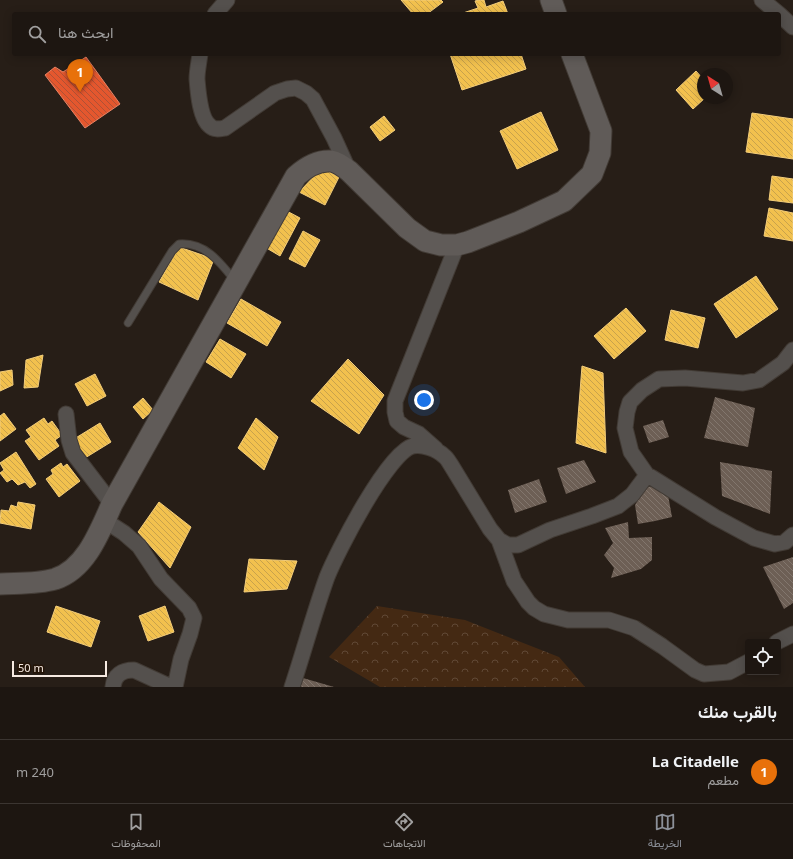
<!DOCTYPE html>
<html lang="ar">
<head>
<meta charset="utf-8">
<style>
  body { margin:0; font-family:"Noto Sans",Vazirmatn,sans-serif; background:#251f1a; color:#f1f3f6; direction:rtl }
  .controls { position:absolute; right:12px; bottom:12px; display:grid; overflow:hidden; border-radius:4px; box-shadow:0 2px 10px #0003 }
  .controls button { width:36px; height:36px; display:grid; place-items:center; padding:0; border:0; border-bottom:1px solid #3b3531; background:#1d1611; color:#f1f3f6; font:20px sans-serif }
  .compass { position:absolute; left:697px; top:68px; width:36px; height:36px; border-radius:50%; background:#1d1611; box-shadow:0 2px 10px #0003; rotate:323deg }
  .scale { position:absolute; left:12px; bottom:10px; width:95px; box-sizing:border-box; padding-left:4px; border:2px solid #f6eae2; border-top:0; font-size:11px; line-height:14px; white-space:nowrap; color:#f6eae2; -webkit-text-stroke:3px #241407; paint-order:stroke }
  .you { position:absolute; left:424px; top:400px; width:14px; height:14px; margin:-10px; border:3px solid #fff; border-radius:50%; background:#1a73e8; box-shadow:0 0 0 6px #1a73e833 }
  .badge { display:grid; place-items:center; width:26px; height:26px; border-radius:50%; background:#8c9099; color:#fff; font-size:13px; font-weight:700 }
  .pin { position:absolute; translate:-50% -33px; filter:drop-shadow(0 1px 2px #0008) }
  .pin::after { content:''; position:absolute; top:21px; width:14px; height:12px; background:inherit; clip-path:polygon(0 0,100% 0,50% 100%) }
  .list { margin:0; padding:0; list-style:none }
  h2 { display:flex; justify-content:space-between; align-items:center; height:52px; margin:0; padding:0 16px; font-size:17px }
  h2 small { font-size:13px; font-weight:400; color:#a09f9f }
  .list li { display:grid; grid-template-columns:26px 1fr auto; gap:12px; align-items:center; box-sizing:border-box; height:64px; padding:0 16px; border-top:1px solid #3b3531 }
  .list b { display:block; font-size:15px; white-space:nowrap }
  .list p { margin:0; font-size:13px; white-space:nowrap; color:#a09f9f }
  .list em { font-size:13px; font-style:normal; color:#a09f9f }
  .icon { flex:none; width:22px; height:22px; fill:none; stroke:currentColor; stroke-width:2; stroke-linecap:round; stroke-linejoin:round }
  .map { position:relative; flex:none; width:793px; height:687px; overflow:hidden; direction:ltr }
  .search { position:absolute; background:#1d1611; box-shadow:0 2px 10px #0003; left:12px; right:12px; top:12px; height:44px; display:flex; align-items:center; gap:10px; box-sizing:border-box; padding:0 14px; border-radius:4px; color:#a09f9f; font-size:15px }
  .sheet { height:116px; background:#1d1611 }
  nav { display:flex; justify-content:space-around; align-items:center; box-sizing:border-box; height:56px; border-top:1px solid #3b3531; background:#1d1611; font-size:11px; color:#a09f9f }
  nav a { display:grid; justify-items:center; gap:2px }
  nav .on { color:#8c9099 }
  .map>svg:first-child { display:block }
</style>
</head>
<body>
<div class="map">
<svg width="793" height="687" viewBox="0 0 793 687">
  <defs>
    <pattern id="forest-crowns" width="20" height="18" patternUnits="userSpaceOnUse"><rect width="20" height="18" fill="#442913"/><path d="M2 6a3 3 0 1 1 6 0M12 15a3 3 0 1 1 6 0" fill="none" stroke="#604835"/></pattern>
    <pattern id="homes-back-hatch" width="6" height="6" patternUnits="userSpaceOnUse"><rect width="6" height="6" fill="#f2c14e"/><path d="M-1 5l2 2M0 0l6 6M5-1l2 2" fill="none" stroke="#c8a24c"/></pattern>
    <pattern id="shops-back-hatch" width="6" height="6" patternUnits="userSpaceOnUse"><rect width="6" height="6" fill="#e4572e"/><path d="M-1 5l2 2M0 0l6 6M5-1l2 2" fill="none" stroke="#ae5136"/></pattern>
    <pattern id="building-back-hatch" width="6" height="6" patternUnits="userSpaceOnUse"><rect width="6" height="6" fill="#6d5f55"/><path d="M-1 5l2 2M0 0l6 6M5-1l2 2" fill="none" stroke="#82766d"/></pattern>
  </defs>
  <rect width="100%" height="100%" fill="#271e17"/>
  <path fill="url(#forest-crowns)" d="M377 606 465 620 559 657 585 687H380L329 657Z"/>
  <path fill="url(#homes-back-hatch)" stroke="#f3cd7a" d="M401 0H441L443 2 427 14H413Z
    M479 0H484L486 7 503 1 508 14H460L478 8 475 1Z
    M450 54H521L526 69 462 90Z
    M696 71 703 79V98H705L693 109 676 90Z
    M541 112 558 150 517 169 500 131Z
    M752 113 793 119V159L746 152Z
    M384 116 395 130 380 141 370 127Z
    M322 168 339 177 325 205 299 192Z
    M772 176 793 179V203L769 200Z
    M769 208 793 213V241L764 236Z
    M283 209 300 218 280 256 263 246Z
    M303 231 320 240 305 267 289 259Z
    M179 247 214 259 198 300 159 282Z
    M756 276 778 309 736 338 714 304Z
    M241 299 281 322 267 346 227 323Z
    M626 308 646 331 614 359 594 336Z
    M671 310 705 318 698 348 665 340Z
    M220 339 246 354 231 378 206 362Z
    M43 355 38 387 24 388 26 360Z
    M348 359 384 395 359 434 311 401Z
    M582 366 603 373 606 453 576 443Z
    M12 370 13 385 0 391V372Z
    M95 374 106 396 87 406 75 384Z
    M143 398 153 410 143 419 133 407Z
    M4 413 16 429 0 441V416Z
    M44 418 48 424 52 421 62 435 55 440 59 446 39 460 25 441 31 437 26 430Z
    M256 418 278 437 264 470 238 448Z
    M100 423 111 442 85 458 74 439Z
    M16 452 36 484 30 488 25 482 18 485 12 479 7 482 0 473 4 470 0 463Z
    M61 463 63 467 67 464 80 481 59 497 46 479 53 474 51 470Z
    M18 502 35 505 31 529 0 523 1 510 9 511 11 505 17 507Z
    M159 502 191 527 170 568 138 532Z
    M249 559 297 561 287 589 244 592Z
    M56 606 100 621 91 647 47 632Z
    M165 606 174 632 148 641 139 616Z"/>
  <path fill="url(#shops-back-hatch)" stroke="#e98364" d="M86 57 120 104 85 128 45 75 55 67 63 72Z"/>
  <path fill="url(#building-back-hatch)" d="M715 397 755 408 748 447 704 438Z
    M663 420 669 437 649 443 643 426Z
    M584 460 596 482 566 494 557 468Z
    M720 462 772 471 770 514 722 496Z
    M539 479 547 502 515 513 508 490Z
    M648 483 668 495 672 517 655 521 638 524 635 505Z
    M628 522 629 538 652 537V560L641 569 611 578 614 568 604 555 613 543 605 528Z
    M793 557V603L784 609 763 567Z
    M303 678 334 687H300Z"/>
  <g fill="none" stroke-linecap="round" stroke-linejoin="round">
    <defs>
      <path id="lane" d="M128 323 172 251 179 244C205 242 220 262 235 281"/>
      <path id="street" d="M762 0 779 14
        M215 14 227 0
        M779 14 793 27
        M200 54C199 62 197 71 197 79 198 91 200 119 210 126 214 130 219 129 225 128L275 93 287 89 296 88 306 93 313 99 334 138 349 171
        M793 350 783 363 759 380 743 383 685 378 659 379 642 390 630 402 627 412 625 428 631 452 647 475 651 477 715 517 754 538 775 544 785 542 793 535
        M66 414 69 440 73 453 112 504
        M436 449 419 434 404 427 397 421 395 412V401L457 245
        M104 520 124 533 139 546 161 579 189 608 194 618 190 634 181 659 175 687
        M499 540 514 581 528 602 534 608 544 614 568 620H609L634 628 662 646 695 670 704 674 729 672 748 662
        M777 642 793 634
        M113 687C114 675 122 670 134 670L171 687
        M292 687C304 651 314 613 327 577 337 552 388 452 413 446 422 444 437 449 444 456 447 458 449 462 451 465L490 529 499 540 508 545H518L550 530 592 516 618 506 632 495 647 475"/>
      <path id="secondary" d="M551 0 556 14
        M0 584C18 583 38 584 55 579 86 569 100 531 112 504L296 176C305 168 318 160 331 161 337 162 344 167 349 171L407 228 425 241 441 245H457L468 242 519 222 564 201 592 174 600 153 601 131 572 54"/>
    </defs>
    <use href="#lane" stroke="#423b35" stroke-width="9"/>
    <use href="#street" stroke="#423b35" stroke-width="17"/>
    <use href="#secondary" stroke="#423b35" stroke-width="23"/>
    <use href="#lane" stroke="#54504d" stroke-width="7"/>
    <use href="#street" stroke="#54504d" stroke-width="15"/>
    <use href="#secondary" stroke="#605b58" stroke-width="21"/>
  </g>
</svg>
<div class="controls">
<button><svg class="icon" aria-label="locate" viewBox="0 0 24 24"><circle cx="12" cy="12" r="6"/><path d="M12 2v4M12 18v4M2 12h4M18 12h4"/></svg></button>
</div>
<svg class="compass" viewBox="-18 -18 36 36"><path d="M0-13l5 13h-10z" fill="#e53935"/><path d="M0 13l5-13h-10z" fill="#a09f9f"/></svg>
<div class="scale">50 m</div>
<div class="you"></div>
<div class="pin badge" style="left:80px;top:92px;background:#e8710a">1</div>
<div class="search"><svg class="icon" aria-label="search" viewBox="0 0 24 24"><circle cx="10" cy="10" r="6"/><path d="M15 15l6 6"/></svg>ابحث هنا</div>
</div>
<section class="sheet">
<h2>بالقرب منك<small></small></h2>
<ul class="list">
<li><span class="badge" style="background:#e8710a">1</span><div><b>La Citadelle</b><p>مطعم</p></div><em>240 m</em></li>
</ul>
</section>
<nav>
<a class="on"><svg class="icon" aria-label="map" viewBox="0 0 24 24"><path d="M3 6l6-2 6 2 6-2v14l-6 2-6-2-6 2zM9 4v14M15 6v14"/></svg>الخريطة</a>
<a><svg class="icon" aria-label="directions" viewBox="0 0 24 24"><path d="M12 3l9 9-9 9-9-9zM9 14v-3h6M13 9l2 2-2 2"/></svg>الاتجاهات</a>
<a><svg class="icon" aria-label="saved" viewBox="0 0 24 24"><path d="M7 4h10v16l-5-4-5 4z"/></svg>المحفوظات</a>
</nav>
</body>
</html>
